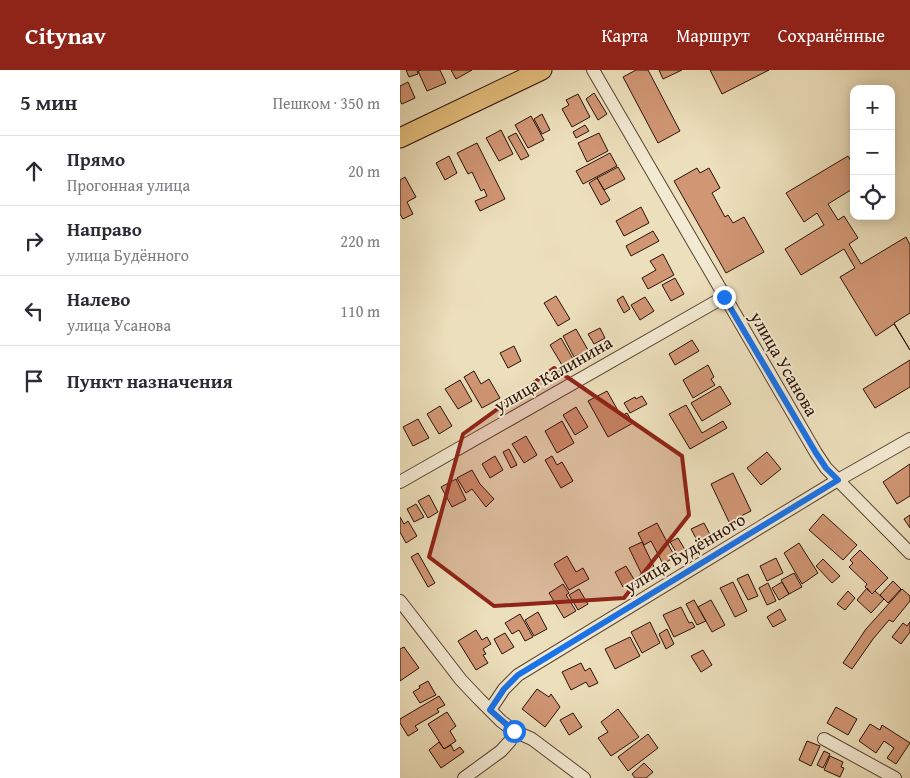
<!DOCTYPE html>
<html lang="ru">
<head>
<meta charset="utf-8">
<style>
  body { margin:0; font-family:"Gentium Book Plus",serif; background:#f2f2f3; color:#2b2b33 }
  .controls { position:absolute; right:15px; top:15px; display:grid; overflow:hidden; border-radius:10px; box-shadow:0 2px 12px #0003 }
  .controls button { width:45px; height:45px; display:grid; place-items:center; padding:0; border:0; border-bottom:1px solid #e1e1e2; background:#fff; color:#2b2b33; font:25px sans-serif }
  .stop { position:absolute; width:15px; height:15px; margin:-11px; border:4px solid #1a73e8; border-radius:50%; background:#fff }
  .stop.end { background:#1a73e8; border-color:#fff; box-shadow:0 1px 5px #0008 }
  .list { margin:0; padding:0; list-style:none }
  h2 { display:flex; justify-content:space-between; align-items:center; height:65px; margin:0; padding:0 20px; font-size:21px }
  h2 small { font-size:16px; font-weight:400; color:#7c7c81 }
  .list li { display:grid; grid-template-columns:32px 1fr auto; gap:15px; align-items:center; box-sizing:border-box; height:70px; padding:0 20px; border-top:1px solid #e1e1e2 }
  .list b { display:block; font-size:19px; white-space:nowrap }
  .list p { margin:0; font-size:16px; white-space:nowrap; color:#7c7c81 }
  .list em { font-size:16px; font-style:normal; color:#7c7c81 }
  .icon { flex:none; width:28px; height:28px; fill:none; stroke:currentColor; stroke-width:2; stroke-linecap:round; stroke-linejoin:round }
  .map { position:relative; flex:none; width:510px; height:708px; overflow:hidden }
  header { display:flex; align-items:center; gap:30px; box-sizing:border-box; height:70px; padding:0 25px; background:#8f2418; color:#fff }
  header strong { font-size:24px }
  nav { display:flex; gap:28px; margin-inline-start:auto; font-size:18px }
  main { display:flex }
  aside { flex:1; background:#fff }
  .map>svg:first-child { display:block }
</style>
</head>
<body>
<header>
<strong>Citynav</strong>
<nav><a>Карта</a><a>Маршрут</a><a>Сохранённые</a></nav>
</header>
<main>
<aside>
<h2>5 мин<small>Пешком · 350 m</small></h2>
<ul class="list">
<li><svg class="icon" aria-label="ahead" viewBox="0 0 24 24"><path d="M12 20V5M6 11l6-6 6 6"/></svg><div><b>Прямо</b><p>Прогонная улица</p></div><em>20 m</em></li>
<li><svg class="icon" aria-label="right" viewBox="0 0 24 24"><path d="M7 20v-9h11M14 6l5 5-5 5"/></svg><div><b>Направо</b><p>улица Будённого</p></div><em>220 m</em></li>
<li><svg class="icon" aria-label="left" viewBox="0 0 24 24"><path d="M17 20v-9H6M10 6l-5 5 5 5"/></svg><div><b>Налево</b><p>улица Усанова</p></div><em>110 m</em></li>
<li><svg class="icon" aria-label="arrive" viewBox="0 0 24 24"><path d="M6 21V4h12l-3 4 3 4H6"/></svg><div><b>Пункт назначения</b></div></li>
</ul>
</aside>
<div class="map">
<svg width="510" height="708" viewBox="0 0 510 708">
  <rect width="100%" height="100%" fill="#ecdfbb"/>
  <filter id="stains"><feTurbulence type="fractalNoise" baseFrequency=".004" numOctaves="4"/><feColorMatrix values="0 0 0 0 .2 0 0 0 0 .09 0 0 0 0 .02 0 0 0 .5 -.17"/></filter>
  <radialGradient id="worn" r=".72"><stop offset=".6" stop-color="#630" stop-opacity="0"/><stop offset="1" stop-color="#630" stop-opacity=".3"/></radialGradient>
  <path fill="#d19674" stroke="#2a1105" d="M6 0H17L18 4 9 7Z
    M21 0H40L46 13 27 21 18 1Z
    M51 0H72L56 9Z
    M236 0H248L280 61 258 73 223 7Z
    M259 0H282L263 9Z
    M310 0H369L322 24Z
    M8 12 15 28 2 34 0 31V16Z
    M194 23 207 44 198 50 186 29Z
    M178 24 190 47 172 57 162 39 169 35 166 30Z
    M142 44 150 60 142 64 134 49Z
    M131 46 144 70 128 78 115 55Z
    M185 55 189 61 176 68 173 62Z
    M101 60 113 84 99 91 86 68Z
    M116 63 129 86 121 90 108 67Z
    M199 63 208 81 187 92 178 73Z
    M77 73 105 129 80 141 75 131 87 126 84 119 81 121 72 102 68 104 57 83Z
    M210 83 217 96 183 114 176 101Z
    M49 86 57 103 45 110 36 93Z
    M448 86 454 96V118L428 134 438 150 444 146 458 168 449 174 461 194 506 167 510 175V243L494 253 510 280 494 254 476 266 440 207 455 198 444 179 401 205 385 179 424 155 417 143 404 152 386 123Z
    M218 97 225 109 204 120 197 108Z
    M297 98 300 103 309 98 320 118 312 123 325 147 328 145 333 153 344 147 364 182 326 203 274 111Z
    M5 107 16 127 7 132 13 144 3 149 0 144V110Z
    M197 108 210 130 201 135 189 113Z
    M241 137 249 153 224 166 216 151Z
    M253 161 259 171 231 186 226 176Z
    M263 184 274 205 248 219 242 208 256 200 250 191Z
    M275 208 284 224 271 231 262 215Z
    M156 226 170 249 158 256 144 233Z
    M223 226 230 239 224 243 217 230Z
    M245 227 254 241 240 250 231 235Z
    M200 258 205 268 194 274 188 264Z
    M176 259 188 280 174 287 163 266Z
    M161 268 173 289 162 295 150 275Z
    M292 270 299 281 275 295 269 284Z
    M114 276 121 291 108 298 100 283Z
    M510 290V317L475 338 463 319Z
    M308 295 314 307 311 309 315 315 293 328 283 310Z
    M74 301 81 314 89 309 100 328 82 338 64 307Z
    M60 310 72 331 58 339 45 319Z
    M320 316 331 334 302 351 291 333Z
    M207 321 221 346 227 343 233 353 208 367 188 331Z
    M242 326 247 334 230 343 224 333 235 327 236 329Z
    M286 335 302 363 323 351 327 358 290 379 269 344Z
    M40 336 52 356 39 364 27 344Z
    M176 337 188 357 175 365 163 345Z
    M18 349 29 368 13 376 3 357Z
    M162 351 174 373 157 383 145 361Z
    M126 366 137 385 124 393 112 374Z
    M109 379 117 395 111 398 103 382Z
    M367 382 381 399 361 415 347 398Z
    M95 386 103 400 90 408 82 394Z
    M152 386 157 395 162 392 173 411 161 418 145 390Z
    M510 394V426L497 434 483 412Z
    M72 400 80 414 94 429 86 437 72 419 66 423 57 408Z
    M333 403 351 441 329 452 311 414Z
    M56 409 66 430 52 437 41 417Z
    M29 425 38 442 28 448 18 431Z
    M16 434 24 447 14 452 7 439Z
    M423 444 457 475 443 490 409 460Z
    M510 445V458L504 449Z
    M0 447 4 454 8 451 17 466 6 473 0 462Z
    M257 453 275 487 263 494 251 471 244 475 238 463Z
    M304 453 313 470 300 476 291 459Z
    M278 468 287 483 279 487 270 472Z
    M242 472 256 501 243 507 229 478Z
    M399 473 418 503 402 514 384 483Z
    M460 480 488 508 472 524 465 517 467 514 449 497 453 493 450 490Z
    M18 483 35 513 28 517 11 487Z
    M167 486 176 502 183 498 189 509 169 520 154 494Z
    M376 488 383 503 367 511 360 496Z
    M423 489 440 506 432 513 416 496Z
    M226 496 235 511 223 517 215 502Z
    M394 503 402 517 389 524 381 510Z
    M348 504 358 526 348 530 337 509Z
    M493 511 501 519 488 533 480 525Z
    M333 512 347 541 335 547 320 518Z
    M382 512 389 524 379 530 372 518Z
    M368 513 376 531 367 535 359 518Z
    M163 514 169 523 166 525 176 541 164 548 149 523Z
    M467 518 472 524 475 521 484 529 471 543 457 530Z
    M179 519 188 534 178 540 169 525Z
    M502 519 510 526V531L493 552 489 550 473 569 452 599 443 593 466 559Z
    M448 521 455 528 445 540 437 534Z
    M294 530 306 551 297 555 286 534Z
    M311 530 325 555 312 562 298 537Z
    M281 537 289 553 292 552 295 557 274 567 263 545Z
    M380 539 386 550 373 557 367 547Z
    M138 542 147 559 134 566 125 550Z
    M120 544 133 567 125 571 119 560 112 564 105 553Z
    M250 552 260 573 242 583 231 562Z
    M510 552V562L501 574 492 567 503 553 507 556Z
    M267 559 274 574 266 579 259 564Z
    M76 560 82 570 87 567 91 574 83 579 86 584 83 585 88 593 76 600 58 571Z
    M105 563 114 577 102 584 94 569Z
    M230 567 240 586 215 599 205 579Z
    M4 577 19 598 0 611V579Z
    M303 580 312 595 301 602 291 586Z
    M181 593 185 601 190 598 198 613 189 617 186 612 171 620 162 602Z
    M28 611 36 625 20 633 13 622 20 618 19 616Z
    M137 619 149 627 151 624 160 637 145 657 122 639Z
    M39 626 45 635 37 639 39 642 15 656 18 660 8 666 0 653V649Z
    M436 637 457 649 448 665 427 653Z
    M218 639 239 667 211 686 198 668 208 662 201 652Z
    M47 642 56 656 50 661 56 671 44 679 28 654Z
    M173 643 182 657 169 665 160 650Z
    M470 654 480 660 482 655 510 673 496 694 487 688 494 678 484 671 476 683 459 671Z
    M248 664 258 678 228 701 218 687Z
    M407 671 420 676 411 696 399 690Z
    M39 672 44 679 51 675 54 681 60 677 64 682 41 698 29 680Z
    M424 681 430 684 423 698 417 695Z
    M430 686 443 692 441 697 444 698 440 707 424 700Z
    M244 693 253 702 246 708H235L232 704Z"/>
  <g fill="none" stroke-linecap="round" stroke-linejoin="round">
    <defs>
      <path id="minor" d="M193 0 416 383 426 398 510 483
        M0 412 324 227
        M0 531 61 610 79 629 101 651 114 661 132 669 184 708
        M90 640 104 619 118 605 438 410 510 369
        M424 669 495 708
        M64 708 101 681 110 671 114 661"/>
      <path id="primary" d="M0 68 142 0"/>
    </defs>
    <use href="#minor" stroke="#5a4432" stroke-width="14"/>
    <use href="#primary" stroke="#2a1105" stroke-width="21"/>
    <use href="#minor" stroke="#f3ead3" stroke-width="12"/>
    <use href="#primary" stroke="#e6c07e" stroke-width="19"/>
  </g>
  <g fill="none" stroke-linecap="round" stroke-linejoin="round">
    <path stroke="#1a73e8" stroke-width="6" d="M114 661 90 640 104 619 118 605 438 410 426 398 416 383 324 227"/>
  </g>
  <path fill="#8f2418" fill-opacity="0.2" stroke="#8f2418" stroke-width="4" stroke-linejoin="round" d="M154 298 282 386 289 445 224 528 94 536 29 487 63 364Z"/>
  <g text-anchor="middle" stroke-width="4" stroke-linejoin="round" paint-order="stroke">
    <g font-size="18" fill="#2a1105" stroke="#f3ead3">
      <text transform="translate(384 294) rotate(60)" y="6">улица Усанова</text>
      <text transform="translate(153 304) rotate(-30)" y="6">улица Калинина</text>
      <text transform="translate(285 483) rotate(-31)" y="6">улица Будённого</text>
    </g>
  </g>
  <rect width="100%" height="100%" filter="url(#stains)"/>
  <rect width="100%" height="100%" fill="url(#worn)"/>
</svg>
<div class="controls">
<button>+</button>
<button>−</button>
<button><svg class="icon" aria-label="locate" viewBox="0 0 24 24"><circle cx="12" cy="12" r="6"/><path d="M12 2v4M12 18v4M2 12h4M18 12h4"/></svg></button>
</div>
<div class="stop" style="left:114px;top:661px"></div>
<div class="stop end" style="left:324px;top:227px"></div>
</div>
</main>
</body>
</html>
